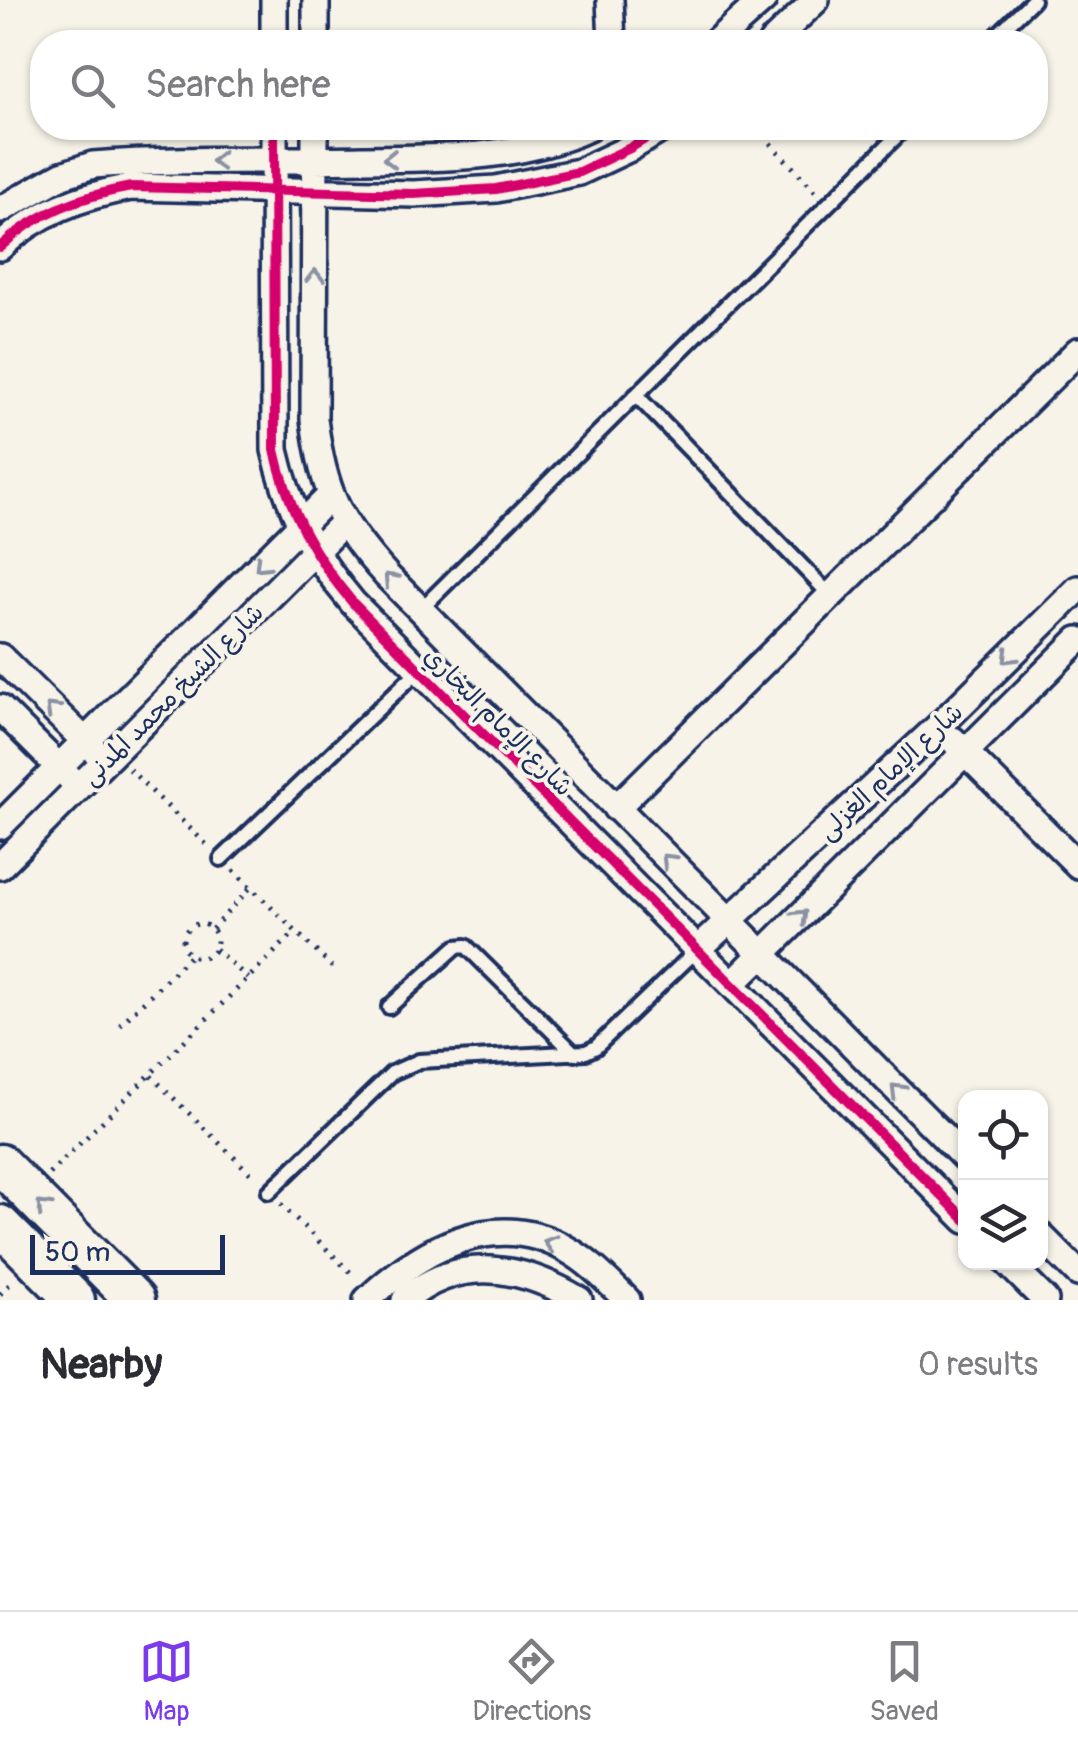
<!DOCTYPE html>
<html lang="en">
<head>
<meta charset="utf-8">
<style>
  body { margin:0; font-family:Pangolin,"Playpen Sans Arabic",sans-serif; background:#f7f7f7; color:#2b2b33 }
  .controls { position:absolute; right:30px; bottom:30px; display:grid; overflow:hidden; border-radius:20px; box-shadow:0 2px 8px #0004 }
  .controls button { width:90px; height:90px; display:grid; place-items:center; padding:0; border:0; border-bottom:2px solid #e1e1e2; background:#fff; color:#2b2b33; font:50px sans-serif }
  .scale { position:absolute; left:30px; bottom:25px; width:195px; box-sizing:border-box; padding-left:10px; border:5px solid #1b2f5e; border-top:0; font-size:28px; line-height:35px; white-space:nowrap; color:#1b2f5e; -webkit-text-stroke:8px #f7f3e8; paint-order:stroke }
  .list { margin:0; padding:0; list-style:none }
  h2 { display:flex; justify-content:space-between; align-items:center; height:130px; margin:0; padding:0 40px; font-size:42px }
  h2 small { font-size:32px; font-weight:400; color:#7c7c81 }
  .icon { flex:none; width:55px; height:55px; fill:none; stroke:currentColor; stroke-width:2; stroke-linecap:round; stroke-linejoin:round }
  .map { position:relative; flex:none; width:1078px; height:1300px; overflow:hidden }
  .search { position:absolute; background:#fff; box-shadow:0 2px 8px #0004; left:30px; right:30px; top:30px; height:110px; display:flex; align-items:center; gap:25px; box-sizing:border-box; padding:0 35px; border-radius:40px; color:#7c7c81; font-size:38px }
  .sheet { height:310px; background:#fff }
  nav { display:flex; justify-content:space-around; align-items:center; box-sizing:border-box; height:140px; border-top:2px solid #e1e1e2; background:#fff; font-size:28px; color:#7c7c81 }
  nav a { display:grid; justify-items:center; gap:5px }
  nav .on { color:#7c3aed }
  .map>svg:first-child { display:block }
</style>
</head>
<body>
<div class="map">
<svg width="1078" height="1300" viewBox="0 0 1078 1300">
  <rect width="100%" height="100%" fill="#f7f3e8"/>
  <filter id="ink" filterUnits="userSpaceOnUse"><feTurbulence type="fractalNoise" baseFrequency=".01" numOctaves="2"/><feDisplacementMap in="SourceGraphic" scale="20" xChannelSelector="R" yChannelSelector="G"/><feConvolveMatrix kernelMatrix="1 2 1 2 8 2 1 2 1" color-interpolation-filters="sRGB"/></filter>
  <g filter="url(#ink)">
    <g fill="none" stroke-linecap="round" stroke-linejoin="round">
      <defs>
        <path id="lane" d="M990 42 1033 0
          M636 395 832 597
          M420 610 905 128
          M221 859 420 669
          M389 1007 456 947 466 946 575 1054
          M269 1192 392 1073 419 1061 586 1052 596 1047 698 949"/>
        <path id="street" d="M610 0 612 42
          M274 42V0
          M316 42V0
          M716 42 763 0
          M772 42 816 0
          M274 128 275 450C288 509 314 557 353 603L966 1220
          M315 128 314 419C323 492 338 522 387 576L966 1159
          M0 210 62 175 93 165C183 158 273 161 362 159 436 158 520 160 588 128
          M0 247C37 212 82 196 131 187L414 194 496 189 579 172 630 148 663 128
          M0 657 94 750
          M0 708 71 779
          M953 740 1078 865
          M616 808 1078 351
          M0 826 330 496
          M0 866 343 523
          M698 949 939 726 1078 589
          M732 984 1078 640
          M1040 1235 1078 1273
          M1007 1262 1045 1300
          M367 1300C421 1249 495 1207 568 1250 591 1263 608 1282 627 1300
          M405 1300C459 1254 523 1266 579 1300"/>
        <path id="secondary" d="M0 1164 135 1300
          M0 1225 75 1300"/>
      </defs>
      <use href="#lane" stroke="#1b2f5e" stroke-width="20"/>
      <use href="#street" stroke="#1b2f5e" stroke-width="32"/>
      <use href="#secondary" stroke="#1b2f5e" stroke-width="45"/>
      <path stroke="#1b2f5e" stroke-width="5" stroke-dasharray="2.5 8" stroke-linecap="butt" d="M756 128 815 191
        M129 769 207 845
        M233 870 332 967
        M183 941a17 17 0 1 1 34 0a17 17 0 1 1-34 0Z
        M212 929 251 887
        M215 949 249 979
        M120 1025 190 956
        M151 1076 256 1179
        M49 1174 296 931
        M281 1204 355 1277
        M0 1294 12 1282"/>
      <use href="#lane" stroke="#f7f3e8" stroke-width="12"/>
      <use href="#street" stroke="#f7f3e8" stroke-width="25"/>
      <use href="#secondary" stroke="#f7f3e8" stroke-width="38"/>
      <defs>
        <path id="cycleway" d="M274 128 275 450C288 509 314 557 353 603L966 1220
          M0 247C37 212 82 196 131 187L414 194 496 189 579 172 630 148 663 128"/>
      </defs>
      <use href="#cycleway" stroke="#f7f3e8" stroke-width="16"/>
      <use href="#cycleway" stroke="#d6006c" stroke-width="10"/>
    </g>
    <defs><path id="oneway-chevron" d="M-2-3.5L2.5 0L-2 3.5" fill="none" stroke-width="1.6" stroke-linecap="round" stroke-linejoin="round" transform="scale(2.5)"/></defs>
    <g stroke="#8991a3">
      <use href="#oneway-chevron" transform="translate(390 159) rotate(179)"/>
      <use href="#oneway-chevron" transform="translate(218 161) rotate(179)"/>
      <use href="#oneway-chevron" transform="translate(315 276) rotate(-90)"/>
      <use href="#oneway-chevron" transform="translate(261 565) rotate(135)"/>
      <use href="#oneway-chevron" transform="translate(390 579) rotate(-133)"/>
      <use href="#oneway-chevron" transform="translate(1009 657) rotate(135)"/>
      <use href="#oneway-chevron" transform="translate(52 709) rotate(-135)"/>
      <use href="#oneway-chevron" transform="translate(668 860) rotate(-135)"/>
      <use href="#oneway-chevron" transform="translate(801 916) rotate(-45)"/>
      <use href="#oneway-chevron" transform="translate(897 1090) rotate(-135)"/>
      <use href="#oneway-chevron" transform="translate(43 1207) rotate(-135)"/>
      <use href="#oneway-chevron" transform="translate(550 1243) rotate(-162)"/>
    </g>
  </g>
  <g text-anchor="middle" stroke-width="8" stroke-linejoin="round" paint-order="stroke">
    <g font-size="25" fill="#1b2f5e" stroke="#f7f3e8">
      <text transform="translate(172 694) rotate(-45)" y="9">شارع الشيخ محمد المدنى</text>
      <text transform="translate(499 721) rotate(45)" y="9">شارع الإمام البخاري</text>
      <text transform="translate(890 771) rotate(-43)" y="9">شارع الإمام الغزلى</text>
    </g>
  </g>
</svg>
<div class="controls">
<button><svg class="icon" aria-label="locate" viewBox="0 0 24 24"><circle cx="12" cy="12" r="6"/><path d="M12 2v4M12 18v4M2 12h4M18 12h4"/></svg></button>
<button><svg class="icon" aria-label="layers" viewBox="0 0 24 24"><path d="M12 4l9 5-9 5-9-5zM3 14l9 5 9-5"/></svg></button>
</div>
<div class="scale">50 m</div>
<div class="search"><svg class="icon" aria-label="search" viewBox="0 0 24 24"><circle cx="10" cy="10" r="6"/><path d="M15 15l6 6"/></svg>Search here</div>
</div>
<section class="sheet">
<h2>Nearby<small>0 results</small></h2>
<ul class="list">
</ul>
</section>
<nav>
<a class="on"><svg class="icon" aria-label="map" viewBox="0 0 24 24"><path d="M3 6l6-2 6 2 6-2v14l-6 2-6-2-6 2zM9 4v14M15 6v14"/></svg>Map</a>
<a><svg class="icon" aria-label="directions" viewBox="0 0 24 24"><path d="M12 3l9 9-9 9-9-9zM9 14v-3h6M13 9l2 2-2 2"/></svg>Directions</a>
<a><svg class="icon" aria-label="saved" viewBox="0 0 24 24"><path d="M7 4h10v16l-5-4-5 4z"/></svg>Saved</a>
</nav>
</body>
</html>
